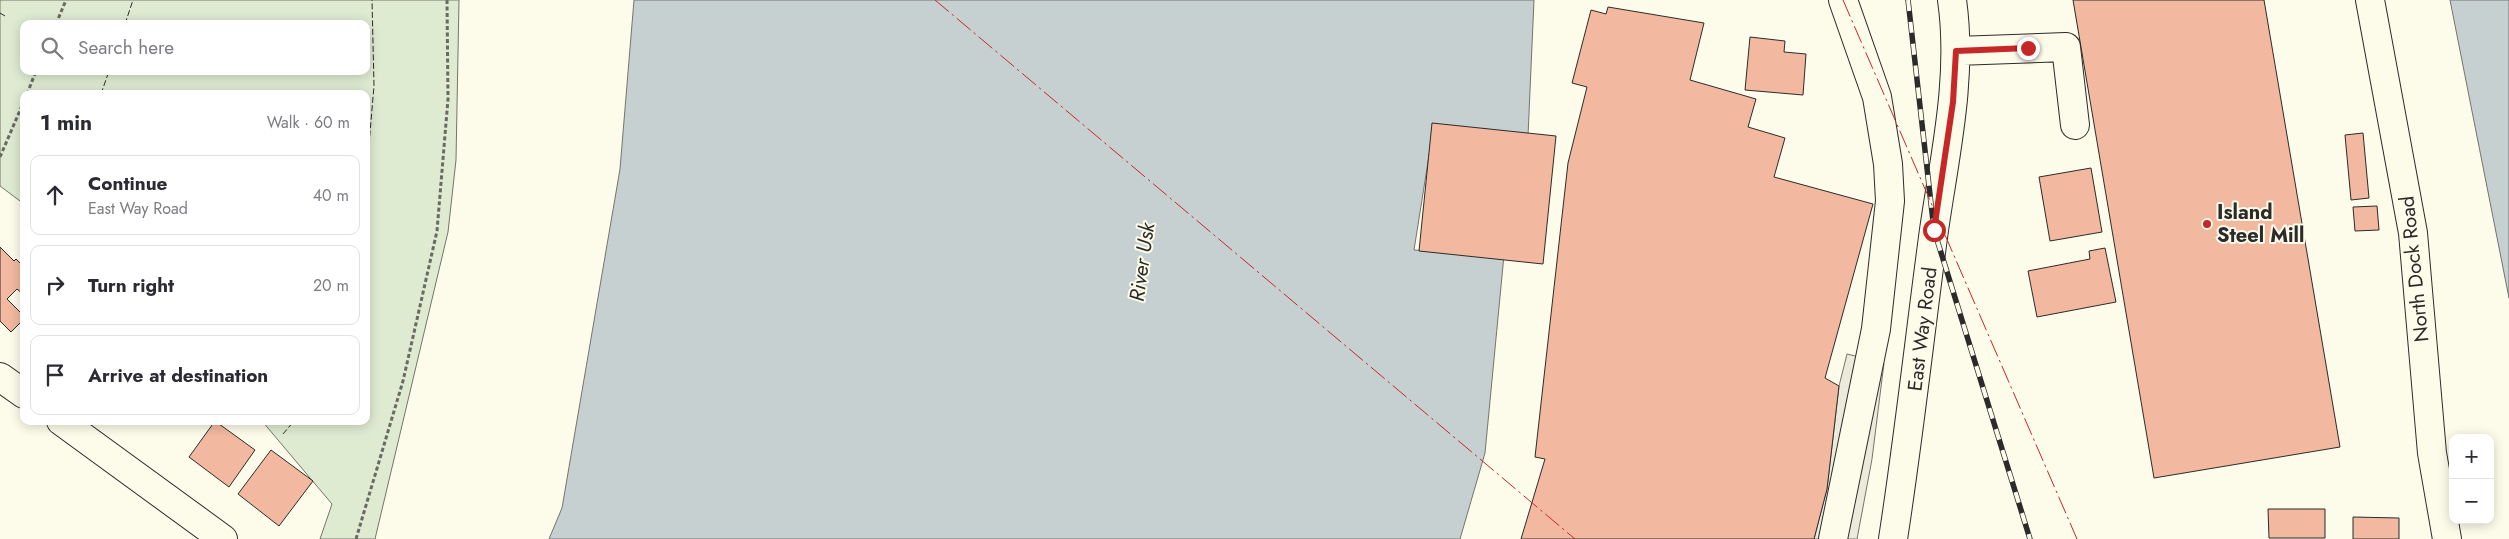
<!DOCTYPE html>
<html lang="en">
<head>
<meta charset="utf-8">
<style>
  body { margin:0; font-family:Jost,sans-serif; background:#f7f7f7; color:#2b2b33 }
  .controls { position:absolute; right:15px; bottom:15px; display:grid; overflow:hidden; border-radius:10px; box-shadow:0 2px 12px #0003 }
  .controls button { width:45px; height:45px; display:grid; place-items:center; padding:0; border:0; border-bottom:1px solid #e1e1e2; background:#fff; color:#2b2b33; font:25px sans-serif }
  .stop { position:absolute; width:15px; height:15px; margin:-11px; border:4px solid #c62828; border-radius:50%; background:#fff }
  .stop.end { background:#c62828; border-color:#fff; box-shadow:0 1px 5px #0008 }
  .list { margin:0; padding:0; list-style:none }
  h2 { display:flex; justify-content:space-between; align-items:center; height:65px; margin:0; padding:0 20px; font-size:21px }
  h2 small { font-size:16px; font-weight:400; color:#7c7c81 }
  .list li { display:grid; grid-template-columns:32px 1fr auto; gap:15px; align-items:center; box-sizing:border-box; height:80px; margin:0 10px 10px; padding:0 10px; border:1px solid #e1e1e2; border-radius:10px }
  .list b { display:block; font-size:19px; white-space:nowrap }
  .list p { margin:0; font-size:16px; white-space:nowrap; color:#7c7c81 }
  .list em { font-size:16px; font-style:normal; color:#7c7c81 }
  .icon { flex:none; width:28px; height:28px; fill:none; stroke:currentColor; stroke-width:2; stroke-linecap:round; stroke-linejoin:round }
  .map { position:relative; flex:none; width:2509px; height:539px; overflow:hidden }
  .search { position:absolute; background:#fff; box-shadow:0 2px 12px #0003; left:20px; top:20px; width:350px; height:55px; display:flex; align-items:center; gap:12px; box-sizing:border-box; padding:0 18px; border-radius:10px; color:#7c7c81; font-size:19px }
  .panel { position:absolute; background:#fff; box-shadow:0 2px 12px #0003; left:20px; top:90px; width:350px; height:335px; border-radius:10px }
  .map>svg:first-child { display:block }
</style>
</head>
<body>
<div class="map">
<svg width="2509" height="539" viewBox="0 0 2509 539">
  <rect width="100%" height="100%" fill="#fdfbea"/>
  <path fill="#deebd1" stroke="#74746e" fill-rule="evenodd" d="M0 0H459L456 160 448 232 375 539H320L332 504 262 421H366V94H24V204L0 186ZM24 24H366V71H24Z"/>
  <path fill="#eceadb" stroke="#74746e" d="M1847 354 1884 363 1872 459 1857 539H1814L1827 489 1839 386Z"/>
  <path fill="#c7d0d0" stroke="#74746e" d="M634 0H1534L1528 136 1434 124 1414 250 1504 255 1485 453 1460 539H549L562 508 620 169Z
    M2450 0H2509V298Z"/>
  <path fill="#f2b8a0" stroke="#2b2b2b" d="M2073 0H2264L2340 447 2154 478Z
    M1608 7 1704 23 1690 80 1756 99 1748 127 1785 138 1774 177 1873 204 1825 378 1839 386 1827 489 1814 539H1521L1545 459 1535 457 1568 163 1587 87 1572 83 1591 10 1606 14Z
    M1750 37 1785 41 1784 52 1806 54 1803 95 1745 90Z
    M1432 123 1556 136 1543 264 1419 251Z
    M2363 133 2369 198 2351 200 2345 135Z
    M2091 168 2102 232 2050 241 2039 177Z
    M2377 206 2379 230 2355 231 2353 207Z
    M0 247 14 261 16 259 24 267V295L17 289 7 299 24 316V319L11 332 0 321Z
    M2105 248 2116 302 2037 317 2028 271 2090 259 2089 251Z
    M215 421 255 450 229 487 189 457Z
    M271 450 313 481 279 526 238 494Z
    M2268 509H2325V538H2269Z
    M2353 517 2399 518V539H2353Z"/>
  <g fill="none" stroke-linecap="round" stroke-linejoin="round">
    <defs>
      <path id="minor" d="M2370 0 2413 233 2432 453 2447 539
        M1956 51 2066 47 2075 125
        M0 377 24 394
        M61 421 223 539
        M1833 539 1876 329 1890 201 1888 164 1877 97 1843 0
        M1893 539C1909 436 1920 333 1934 230 1945 154 1963 77 1952 0"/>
    </defs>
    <use href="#minor" stroke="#2b2b2b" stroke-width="30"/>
    <path stroke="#6a6964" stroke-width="3" stroke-dasharray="4 2.5" stroke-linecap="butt" d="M56 24 66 0
      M27 94 36 71
      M0 157 24 101
      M356 539 403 381 437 231 448 99 447 0"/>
    <use href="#minor" stroke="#fdfbea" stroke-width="28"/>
    <defs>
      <path id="rail" d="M1908 0 1934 230 2030 539"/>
    </defs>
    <use href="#rail" stroke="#2b2b2b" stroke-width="5.5"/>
    <use href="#rail" stroke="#fdfbea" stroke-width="4" stroke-dasharray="11" stroke-linecap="butt"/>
    <path stroke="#2b2b2b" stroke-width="1" stroke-dasharray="6 2.5" stroke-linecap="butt" d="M0 13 5 16
      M125 24 133 0
      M101 94 109 71
      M366 179 374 86 372 0
      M283 434 294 421"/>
    <path stroke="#c62828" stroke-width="1" stroke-dasharray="18 4 2.5 4" stroke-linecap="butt" d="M935 0 1575 539
      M1843 0 2077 539"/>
  </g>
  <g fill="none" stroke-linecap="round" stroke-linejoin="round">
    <path stroke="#c62828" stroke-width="6" d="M1934 230 1953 102 1956 51 2028 48"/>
  </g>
  <circle fill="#c62828" stroke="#fdfbea" stroke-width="2" cx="2207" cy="224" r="5"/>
  <g text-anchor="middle" stroke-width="4" stroke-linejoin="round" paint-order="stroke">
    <g font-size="20" font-weight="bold" fill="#2b2b2b" stroke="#fdfbea" text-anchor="start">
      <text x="2217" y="219">Island<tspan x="2217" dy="23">Steel Mill</tspan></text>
    </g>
    <g font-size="20" fill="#2b2b2b" stroke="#fdfbea">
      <text transform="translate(2414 269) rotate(-96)" y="7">North Dock Road</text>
      <text transform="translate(1922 329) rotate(-83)" y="7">East Way Road</text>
    </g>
    <g font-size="21" font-style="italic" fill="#2b2b2b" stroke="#fdfbea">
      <text transform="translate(1142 262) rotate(-82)" y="7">River Usk</text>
    </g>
  </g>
</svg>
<div class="controls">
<button>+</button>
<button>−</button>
</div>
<div class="stop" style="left:1934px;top:230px"></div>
<div class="stop end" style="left:2028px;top:48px"></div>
<div class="search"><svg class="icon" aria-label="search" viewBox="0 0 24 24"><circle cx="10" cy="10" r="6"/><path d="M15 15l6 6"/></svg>Search here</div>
<section class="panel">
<h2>1 min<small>Walk · 60 m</small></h2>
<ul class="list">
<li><svg class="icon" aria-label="ahead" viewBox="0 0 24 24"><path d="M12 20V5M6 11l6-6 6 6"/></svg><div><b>Continue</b><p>East Way Road</p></div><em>40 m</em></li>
<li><svg class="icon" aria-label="right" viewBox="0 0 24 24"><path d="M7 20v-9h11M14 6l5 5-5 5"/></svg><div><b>Turn right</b></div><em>20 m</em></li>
<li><svg class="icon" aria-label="arrive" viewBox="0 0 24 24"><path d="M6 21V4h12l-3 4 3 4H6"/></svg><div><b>Arrive at destination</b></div></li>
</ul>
</section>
</div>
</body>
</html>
